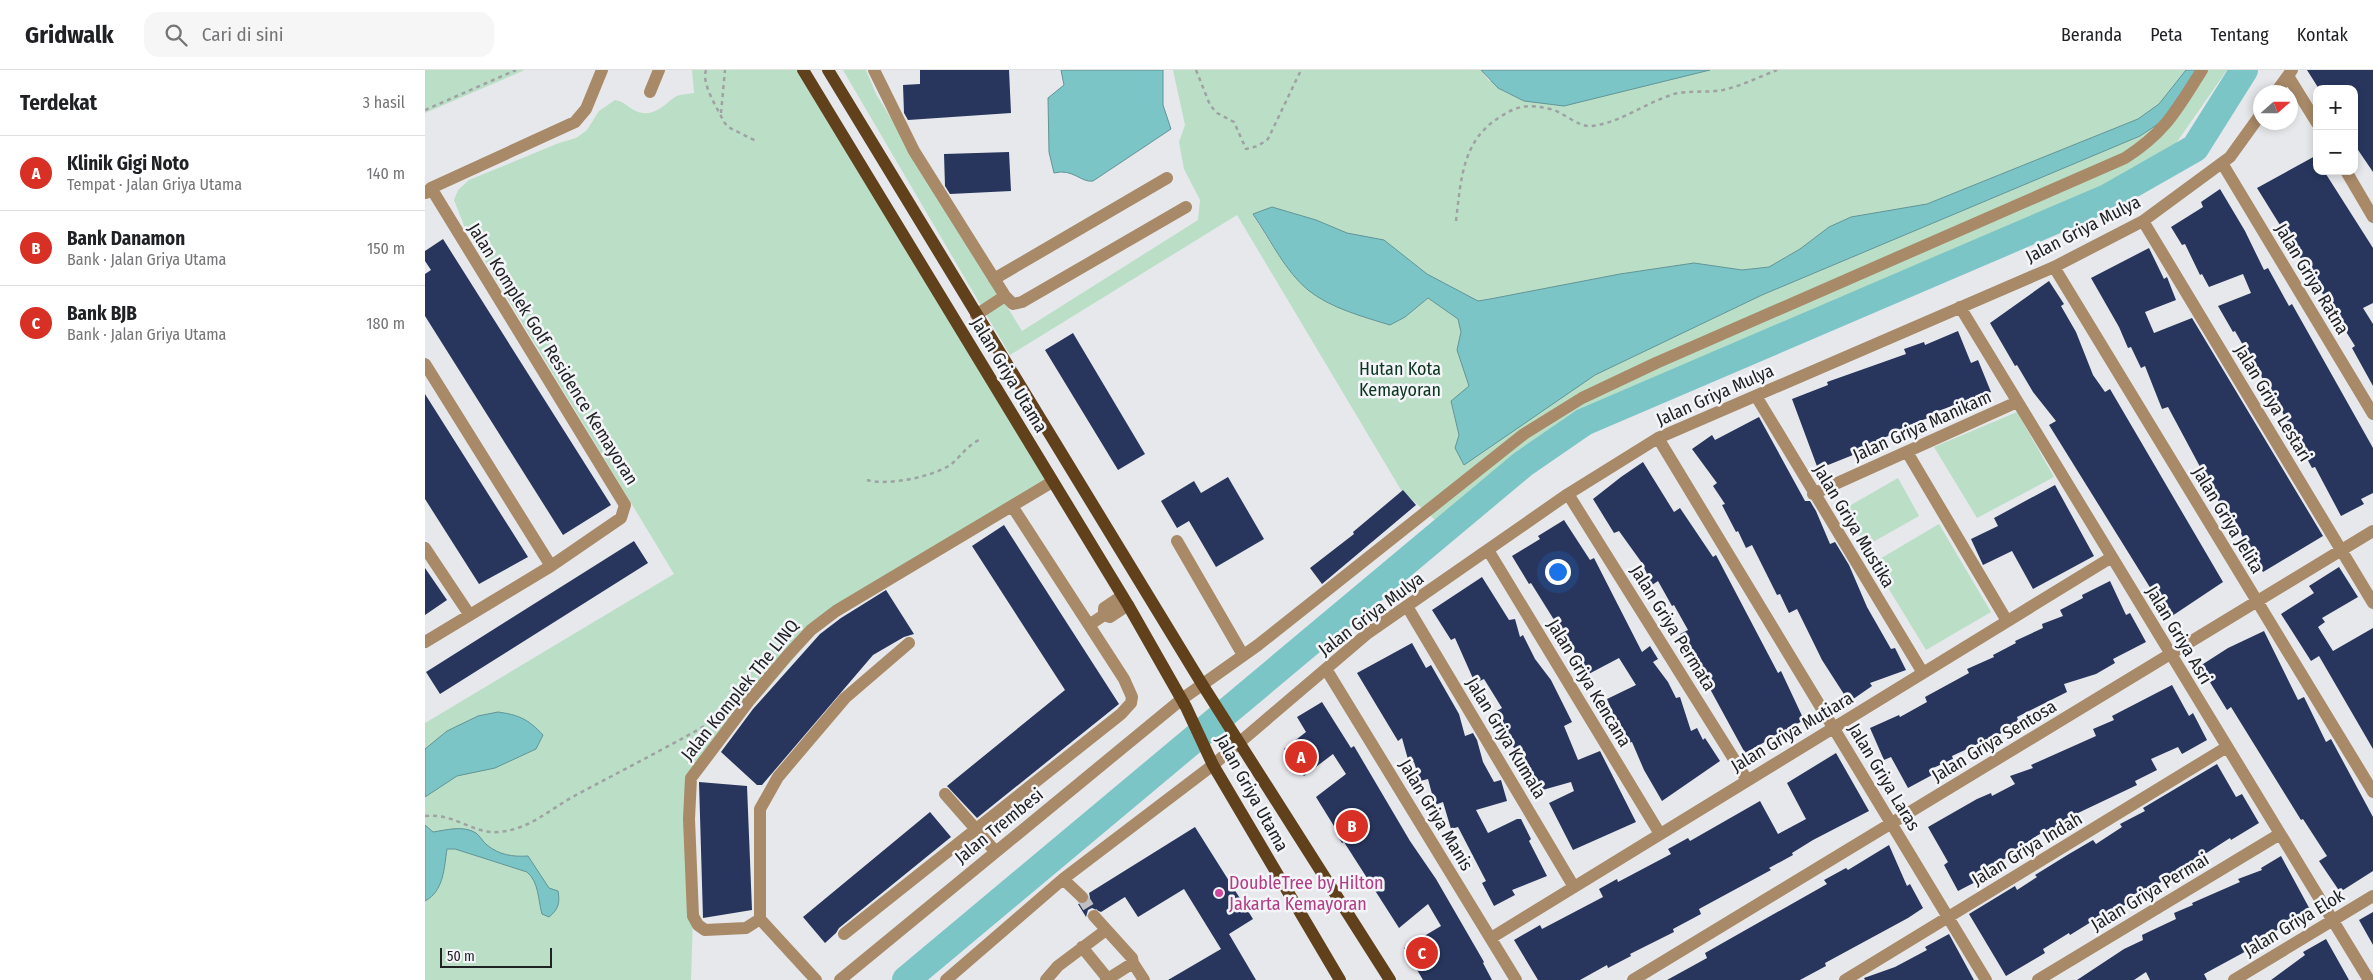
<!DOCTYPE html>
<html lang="id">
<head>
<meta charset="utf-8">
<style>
  body { margin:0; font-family:"Fira Sans Condensed",sans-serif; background:#f6f6f6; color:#202124 }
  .controls { position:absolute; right:15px; top:15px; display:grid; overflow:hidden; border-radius:10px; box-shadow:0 2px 8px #0003 }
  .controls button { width:45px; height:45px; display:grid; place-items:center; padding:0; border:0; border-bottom:1px solid #e0e0e0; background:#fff; color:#202124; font:25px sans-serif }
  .compass { position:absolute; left:1828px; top:15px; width:45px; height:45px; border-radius:50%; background:#fff; box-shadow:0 2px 8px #0003; rotate:69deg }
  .scale { position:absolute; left:15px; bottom:12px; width:112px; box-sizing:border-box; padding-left:5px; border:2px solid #212223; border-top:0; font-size:14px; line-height:18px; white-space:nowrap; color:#212223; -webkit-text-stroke:4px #f4f5f9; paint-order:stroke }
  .you { position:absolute; left:1132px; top:501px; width:18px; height:18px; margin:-12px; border:4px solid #fff; border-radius:50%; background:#1a73e8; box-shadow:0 0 0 8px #1a73e833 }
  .badge { display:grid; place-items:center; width:32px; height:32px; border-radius:50%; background:#d93025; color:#fff; font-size:16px; font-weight:700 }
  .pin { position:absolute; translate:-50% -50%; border:2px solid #fff; box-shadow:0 1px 5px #0006 }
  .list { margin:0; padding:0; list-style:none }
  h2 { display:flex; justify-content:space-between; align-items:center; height:65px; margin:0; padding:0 20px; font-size:21px }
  h2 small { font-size:16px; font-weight:400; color:#757577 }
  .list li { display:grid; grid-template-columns:32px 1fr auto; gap:15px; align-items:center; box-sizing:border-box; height:75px; padding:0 20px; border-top:1px solid #e0e0e0 }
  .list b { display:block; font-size:19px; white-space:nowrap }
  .list p { margin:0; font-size:16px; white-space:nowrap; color:#757577 }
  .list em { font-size:16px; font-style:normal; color:#757577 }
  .icon { flex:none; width:28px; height:28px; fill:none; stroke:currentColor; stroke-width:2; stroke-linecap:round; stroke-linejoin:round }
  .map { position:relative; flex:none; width:1948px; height:910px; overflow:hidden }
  header { display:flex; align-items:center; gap:30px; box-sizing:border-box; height:70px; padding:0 25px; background:#fff; border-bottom:1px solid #e0e0e0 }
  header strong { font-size:24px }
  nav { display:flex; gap:28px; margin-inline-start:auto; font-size:18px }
  .search { width:350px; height:45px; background:#f6f6f6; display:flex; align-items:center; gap:12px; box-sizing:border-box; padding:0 18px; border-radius:15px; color:#757577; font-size:19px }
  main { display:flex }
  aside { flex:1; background:#fff }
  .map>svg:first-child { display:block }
</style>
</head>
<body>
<header>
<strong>Gridwalk</strong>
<div class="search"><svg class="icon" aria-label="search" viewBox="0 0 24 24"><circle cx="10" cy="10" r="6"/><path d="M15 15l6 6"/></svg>Cari di sini</div>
<nav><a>Beranda</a><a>Peta</a><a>Tentang</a><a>Kontak</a></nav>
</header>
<main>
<aside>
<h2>Terdekat<small>3 hasil</small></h2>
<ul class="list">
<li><span class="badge">A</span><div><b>Klinik Gigi Noto</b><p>Tempat · Jalan Griya Utama</p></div><em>140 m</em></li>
<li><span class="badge">B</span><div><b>Bank Danamon</b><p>Bank · Jalan Griya Utama</p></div><em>150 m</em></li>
<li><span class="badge">C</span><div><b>Bank BJB</b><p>Bank · Jalan Griya Utama</p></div><em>180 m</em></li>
</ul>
</aside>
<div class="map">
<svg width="1948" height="910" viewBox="0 0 1948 910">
  <rect width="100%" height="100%" fill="#e6e8eb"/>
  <path fill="#badfc6" d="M0 0H100L0 43Z
    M267 0H378L627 412 404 547 266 708 268 846 266 910H0V653L249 504 40 158 29 130 33 120 44 110 134 73 151 68 162 60 174 41 190 30C202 32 206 42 218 43 231 45 240 34 250 27 255 24 263 24 269 23Z
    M418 0H441L451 24 597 261 773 150 775 130 759 99 754 72 760 55 748 0H1056L1064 11 1236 10 1285 0H1761L1734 34 1713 49 1502 134 1426 147 1404 157 1375 179 1344 197 1317 200 1269 193 1195 204 1065 229 1053 231 1002 204 959 170 922 163 891 150 828 144C839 164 866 208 885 221 909 238 937 247 965 255L980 247 1003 228 1033 249 1036 262 1032 280 1044 316 1026 332 1034 365 1030 378 1125 333 1170 305 1337 225 1715 66 1772 0H1802L1747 79 1710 105 1165 341 1115 374 1016 455 976 420 812 145 585 285Z
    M1592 342 1629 407 1552 448 1509 377Z
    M1473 408 1494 446 1441 476 1419 439Z
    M1514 454 1566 542 1501 580 1448 493Z"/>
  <path fill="#7cc5c7" stroke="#619496" d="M636 0H738V35L746 59 668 111C656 113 648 98 629 103L624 82 623 28 639 15Z
    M1056 0H1285L1139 36 1099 31 1073 18Z
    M1761 0H1772L1736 52 1715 66 1337 225 1170 305 1039 395 1030 378 1034 365 1026 331 1044 316 1032 280 1036 262 1033 249 1003 228 980 247 965 255C939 247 905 238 883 220 860 201 845 169 828 144L847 137 891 150 922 163 959 170 1002 204 1053 231 1065 229 1195 204 1269 193 1317 200 1344 197 1375 179 1404 157 1426 147 1502 134 1713 49 1734 34Z
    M73 642C94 645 103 649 118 665L111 679 70 698 32 706 0 727V679L22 661 53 646Z
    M0 755 8 762C22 760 38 755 51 763 55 766 58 772 62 775 74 785 88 787 103 786L124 818 133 821C135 832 134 839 124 847L117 844C113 830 114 812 102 802L30 779H22C19 798 19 821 0 831Z"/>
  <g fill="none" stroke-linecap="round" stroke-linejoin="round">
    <path stroke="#7cc5c7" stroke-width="28" d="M481 910 1098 394 1159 352 1684 127 1770 78 1819 0"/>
  </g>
  <path fill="#28365e" d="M495 0H584L586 43 483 50 479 43 478 15 495 14Z
    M1882 0H1948V102L1929 74V19H1894Z
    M584 82 586 121 525 124 520 116 519 84Z
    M1892 85V101H1899L1948 178V233L1938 238 1948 254V316L1927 278 1930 276 1832 118Z
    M1795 119 1820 161 1839 200 1843 198 1864 236 1867 234 1948 378V423L1936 429 1939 434 1916 446 1890 397 1887 398 1854 336 1852 337 1821 276 1819 277 1810 261 1808 262 1793 236 1826 223 1818 204 1784 217 1777 204 1775 205 1760 174 1757 175 1746 157 1778 137 1776 132Z
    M18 169 186 435 138 465 0 246V204L6 200 0 191V181Z
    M1724 178 1739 209 1742 207 1751 230 1720 242 1729 263 1767 248 1898 466 1838 502 1822 476 1810 451 1799 434 1796 436 1743 337 1737 339 1720 296 1716 298 1706 277 1703 278 1694 257 1666 208Z
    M1624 211 1639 234 1636 236 1651 262 1668 305 1680 322 1685 319 1798 512 1744 548 1624 355 1631 351 1608 322 1592 295 1590 296 1565 253Z
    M1533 261 1546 293 1553 290 1566 322 1502 345 1503 348 1479 357 1480 359 1456 369 1458 373 1393 399 1367 329 1403 315 1402 312 1481 284 1479 279 1499 272 1500 275Z
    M648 263 720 384 693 400 620 280Z
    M0 324 103 487 54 514 0 429Z
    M1334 347 1380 431H1385L1391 441 1405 474 1410 472 1424 495 1442 537 1466 579 1470 578 1481 600 1445 613 1447 616 1424 632 1397 590 1372 539 1364 543 1355 524 1352 525 1327 475 1321 478 1313 461 1311 462 1297 435 1300 434 1288 416 1292 413 1267 379 1287 365 1290 370Z
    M1218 392 1249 442 1255 438 1288 487 1291 485 1353 603 1356 601 1379 650 1320 683 1255 564 1263 560 1249 535 1247 536 1233 511 1227 515 1217 493 1194 461 1189 463 1168 429 1196 407Z
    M803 407 839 469 791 497 764 451 752 458 736 431 769 411 776 423Z
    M1630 415 1669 486 1608 519 1587 481 1558 495 1546 469 1573 456 1569 448Z
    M978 420 991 435 897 514 885 498 929 464 928 462Z
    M1139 450 1165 490 1169 488 1217 582 1225 576 1233 589 1228 592 1243 612 1251 628 1255 627 1266 661 1272 658 1278 670 1280 668 1295 691 1237 731 1219 700 1207 672 1203 673 1194 650 1191 651 1182 629 1211 615 1194 588 1158 607 1149 590 1152 588 1138 560 1136 561 1106 513 1104 514 1087 486 1115 469 1113 466Z
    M579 455 694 634 552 748 522 716 640 620 547 476Z
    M209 471 223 493 15 624 1 602Z
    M1914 497 1933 527 1897 548 1900 552 1893 557 1908 581 1948 558V679L1894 586 1886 591 1856 544 1889 523 1884 516Z
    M0 498 22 530 0 545Z
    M1057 507 1084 550 1090 549 1095 567 1098 565 1110 589 1126 610 1147 652 1139 656 1153 690 1175 681 1211 752 1148 780 1124 733 1149 721 1146 712 1114 721 1106 702 1079 664 1081 662 1070 642 1077 638 1059 609 1050 613 1030 568 1026 570 1007 540Z
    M1685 511 1701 545 1705 543 1721 572 1688 589 1690 593 1671 604 1639 614 1642 622 1592 647 1594 653 1577 660 1579 662 1527 686 1528 689 1506 699 1509 704 1483 718 1466 687 1459 690 1445 658 1474 645 1475 647 1502 632 1500 627 1544 603 1542 599 1569 587 1568 585 1591 573 1590 571 1618 558 1617 554 1638 546 1635 540 1658 528 1657 525Z
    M461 520 489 564 479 567 448 585 337 715H332L296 682 328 639 395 564 416 548Z
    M1839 561 1873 630 1879 627 1901 672 1906 669 1948 747V801L1915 822 1894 791 1902 786 1878 749 1876 750 1806 637 1802 640 1775 596 1803 578Z
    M987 573 1001 598 1006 595 1034 644 1040 666 1048 663 1052 670 1058 692 1069 712 1076 710 1082 731 1051 740 1063 763 1092 749H1096L1106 769 1104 771 1122 806 1087 820 1090 825 1069 836 1057 813 1061 811 1033 757 1026 759 1018 732 1010 735 1003 709 995 711 989 692 984 693 977 668 973 671 932 603Z
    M1747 615 1764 646 1768 643 1782 670 1757 684 1753 677 1726 689 1732 700 1710 711 1712 715 1653 743 1654 747 1613 765 1564 800 1566 804 1533 821 1519 795 1523 792 1503 757 1552 729 1566 723 1567 726 1590 714 1585 706 1608 698 1606 695 1671 666 1668 659 1689 650 1687 646Z
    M897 632 926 678 929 676 985 771 1011 809 1059 892 1058 893 1067 910H998L979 878 1016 856 1003 834 974 858 919 772 917 773 910 762 912 761 891 727 921 704 908 684 879 706 859 679 881 662 872 647Z
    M1411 683 1444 741 1388 770 1367 783 1368 785 1344 798 1346 800 1274 839 1276 844 1248 859 1249 862 1205 884 1206 886 1183 898 1182 895 1155 910H1113L1089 870 1115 855 1117 859 1178 827 1174 819 1192 809 1193 812 1246 784 1243 779 1263 768 1265 771 1335 731 1353 764 1381 749 1362 713Z
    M1792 694 1811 727 1817 724 1834 753 1806 770 1805 768 1689 842 1687 839 1645 865 1644 863 1618 879 1620 883 1581 906 1544 844 1590 816 1592 820 1612 807 1610 805 1644 784 1668 770 1671 774 1697 757 1695 754 1720 741 1718 738Z
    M274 712 322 716 327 840 278 848Z
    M505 742 526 767 414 858 411 863 400 873 378 847Z
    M770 757 828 849 804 864 831 910H743L796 879 759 819 713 847 700 827 676 842 667 838 663 840 661 847 653 834 663 833 665 828 664 823Z
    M1464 775 1482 816 1485 814 1498 838 1483 848 1400 893 1401 896 1375 910H1242L1282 888 1280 883 1402 814 1399 810 1421 798 1423 800Z
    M1856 786 1888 845 1836 867 1838 872 1779 904 1782 910H1725L1721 902 1709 910H1652L1699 879 1718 870 1717 865 1751 849 1749 843 1768 835 1767 833 1815 812 1813 809 1837 800 1836 798Z
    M1948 842V875L1934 850Z
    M1524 864 1549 910H1440L1439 908 1470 897 1502 880 1500 877Z
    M1901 869 1924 910H1846L1880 885 1878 882Z"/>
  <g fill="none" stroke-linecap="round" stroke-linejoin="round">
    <path stroke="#bfc0c3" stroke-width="12" stroke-dasharray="12 6" stroke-linecap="butt" d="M657 827 669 846"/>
    <path stroke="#a0a1a4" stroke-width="2.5" stroke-dasharray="4 4" stroke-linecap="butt" d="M281 0C276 14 293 39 299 52L303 57 331 71
      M771 0 785 35 792 43 809 52 821 79 833 76 843 69 876 0
      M0 40 91 0
      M296 43 300 0
      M1031 151C1036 110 1037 70 1075 47 1093 35 1104 34 1125 39 1139 42 1154 58 1167 56 1197 52 1220 33 1249 24 1264 20 1282 23 1298 20 1316 16 1334 7 1352 0
      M442 410C462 416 507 407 525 395 536 387 540 377 554 370
      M0 746C30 743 48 764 73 762 104 760 125 739 151 725 198 700 245 676 292 649"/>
    <path stroke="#a88968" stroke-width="12" d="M449 0 489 81 580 226 588 234 597 232 761 137
      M1863 6 1892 53
      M225 22 234 0
      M1851 22 1867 0
      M1797 93 1948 344
      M1921 101 1948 147
      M1 123 6 118 150 52 161 39 177 0
      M1718 151 1948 533
      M1629 197 1948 722
      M569 209 742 108
      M1535 237 1944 910
      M551 245 580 226
      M0 294 126 496
      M1331 326 1498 603
      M1233 368 1561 910
      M1482 382 1582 551
      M1143 424 1322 710
      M1388 424 1592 332
      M752 471 818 585
      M0 478 44 544
      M1063 480 1235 764
      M983 538 1149 817
      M679 545V538L697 526
      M664 555 679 545 685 547 703 535
      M0 572 126 496 196 448 200 435 6 118
      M901 599 1091 910
      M520 724 570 781
      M638 809 657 827
      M669 846 707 888 708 893 681 910
      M335 849 321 858 280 860 273 855 268 846 264 749 266 708 324 631 362 586 386 560 411 541 627 412
      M419 864 696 644 706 633 707 627 699 609 587 436
      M1066 868 1687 487
      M657 877 683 909
      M708 893 719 910
      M391 910 335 849V739L353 707 420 628 484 573
      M415 910 757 629 833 575 1099 364 1157 328 1231 293 1700 88C1741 62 1752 39 1777 0
      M521 910 638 809 788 695 943 563 1143 424 1233 368 1629 197 1718 151 1805 87 1836 44
      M621 910 633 896 681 860
      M1208 910 1948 461
      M1420 910 1802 677
      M1613 910 1855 764
      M1809 910 1948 826"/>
    <path stroke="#60411b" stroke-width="12" d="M378 0 703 535 761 637 788 695 915 910
      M403 0 777 614 965 910"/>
  </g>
  <circle fill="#d1479c" stroke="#f4f5f9" stroke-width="2" cx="794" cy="823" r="5"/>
  <g text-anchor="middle" stroke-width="5" stroke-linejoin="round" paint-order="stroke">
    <g font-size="18" fill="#212223" stroke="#f4f5f9">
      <text transform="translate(1658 159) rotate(-27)" y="6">Jalan Griya Mulya</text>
      <text transform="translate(1887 209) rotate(59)" y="6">Jalan Griya Ratna</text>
      <text transform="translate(128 284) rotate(58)" y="6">Jalan Komplek Golf Residence Kemayoran</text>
      <text transform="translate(584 305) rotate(59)" y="6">Jalan Griya Utama</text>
      <text transform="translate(1290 325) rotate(-24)" y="6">Jalan Griya Mulya</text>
      <text transform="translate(1848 333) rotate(59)" y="6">Jalan Griya Lestari</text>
      <text transform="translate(1497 356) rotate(-24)" y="6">Jalan Griya Manikam</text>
      <text transform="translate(1803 450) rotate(59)" y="6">Jalan Griya Jelita</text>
      <text transform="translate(1429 456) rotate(59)" y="6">Jalan Griya Mustika</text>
      <text transform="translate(946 544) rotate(-37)" y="6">Jalan Griya Mulya</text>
      <text transform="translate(1248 558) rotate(58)" y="6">Jalan Griya Permata</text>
      <text transform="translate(1754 565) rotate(59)" y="6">Jalan Griya Asri</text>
      <text transform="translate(1164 613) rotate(59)" y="6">Jalan Griya Kencana</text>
      <text transform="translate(315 620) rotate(-51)" y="6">Jalan Komplek The LINQ</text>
      <text transform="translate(1367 662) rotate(-31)" y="6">Jalan Griya Mutiara</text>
      <text transform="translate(1081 668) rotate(59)" y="6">Jalan Griya Kumala</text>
      <text transform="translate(1569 671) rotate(-31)" y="6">Jalan Griya Sentosa</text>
      <text transform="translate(1459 707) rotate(59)" y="6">Jalan Griya Laras</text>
      <text transform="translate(827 723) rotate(61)" y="6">Jalan Griya Utama</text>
      <text transform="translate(1011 745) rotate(59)" y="6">Jalan Griya Manis</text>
      <text transform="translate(574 756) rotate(-39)" y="6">Jalan Trembesi</text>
      <text transform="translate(1602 779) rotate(-31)" y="6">Jalan Griya Indah</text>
      <text transform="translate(1725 822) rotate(-31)" y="6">Jalan Griya Permai</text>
      <text transform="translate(1869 853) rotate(-31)" y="6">Jalan Griya Elok</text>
    </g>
    <g font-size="18" fill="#0a351f" stroke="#f4f5f9">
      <text x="975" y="305">Hutan Kota<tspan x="975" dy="21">Kemayoran</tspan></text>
    </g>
    <g font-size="18" fill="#b23c85" stroke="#f4f5f9" text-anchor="start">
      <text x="804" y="819">DoubleTree by Hilton<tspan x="804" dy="21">Jakarta Kemayoran</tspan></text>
    </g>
  </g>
</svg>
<div class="controls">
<button>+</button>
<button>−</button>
</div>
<svg class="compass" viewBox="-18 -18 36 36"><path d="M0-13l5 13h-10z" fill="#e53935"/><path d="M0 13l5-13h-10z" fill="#757577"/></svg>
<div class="scale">50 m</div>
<div class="you"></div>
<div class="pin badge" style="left:876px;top:687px">A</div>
<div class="pin badge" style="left:927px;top:756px">B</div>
<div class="pin badge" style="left:997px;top:883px">C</div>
</div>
</main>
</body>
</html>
